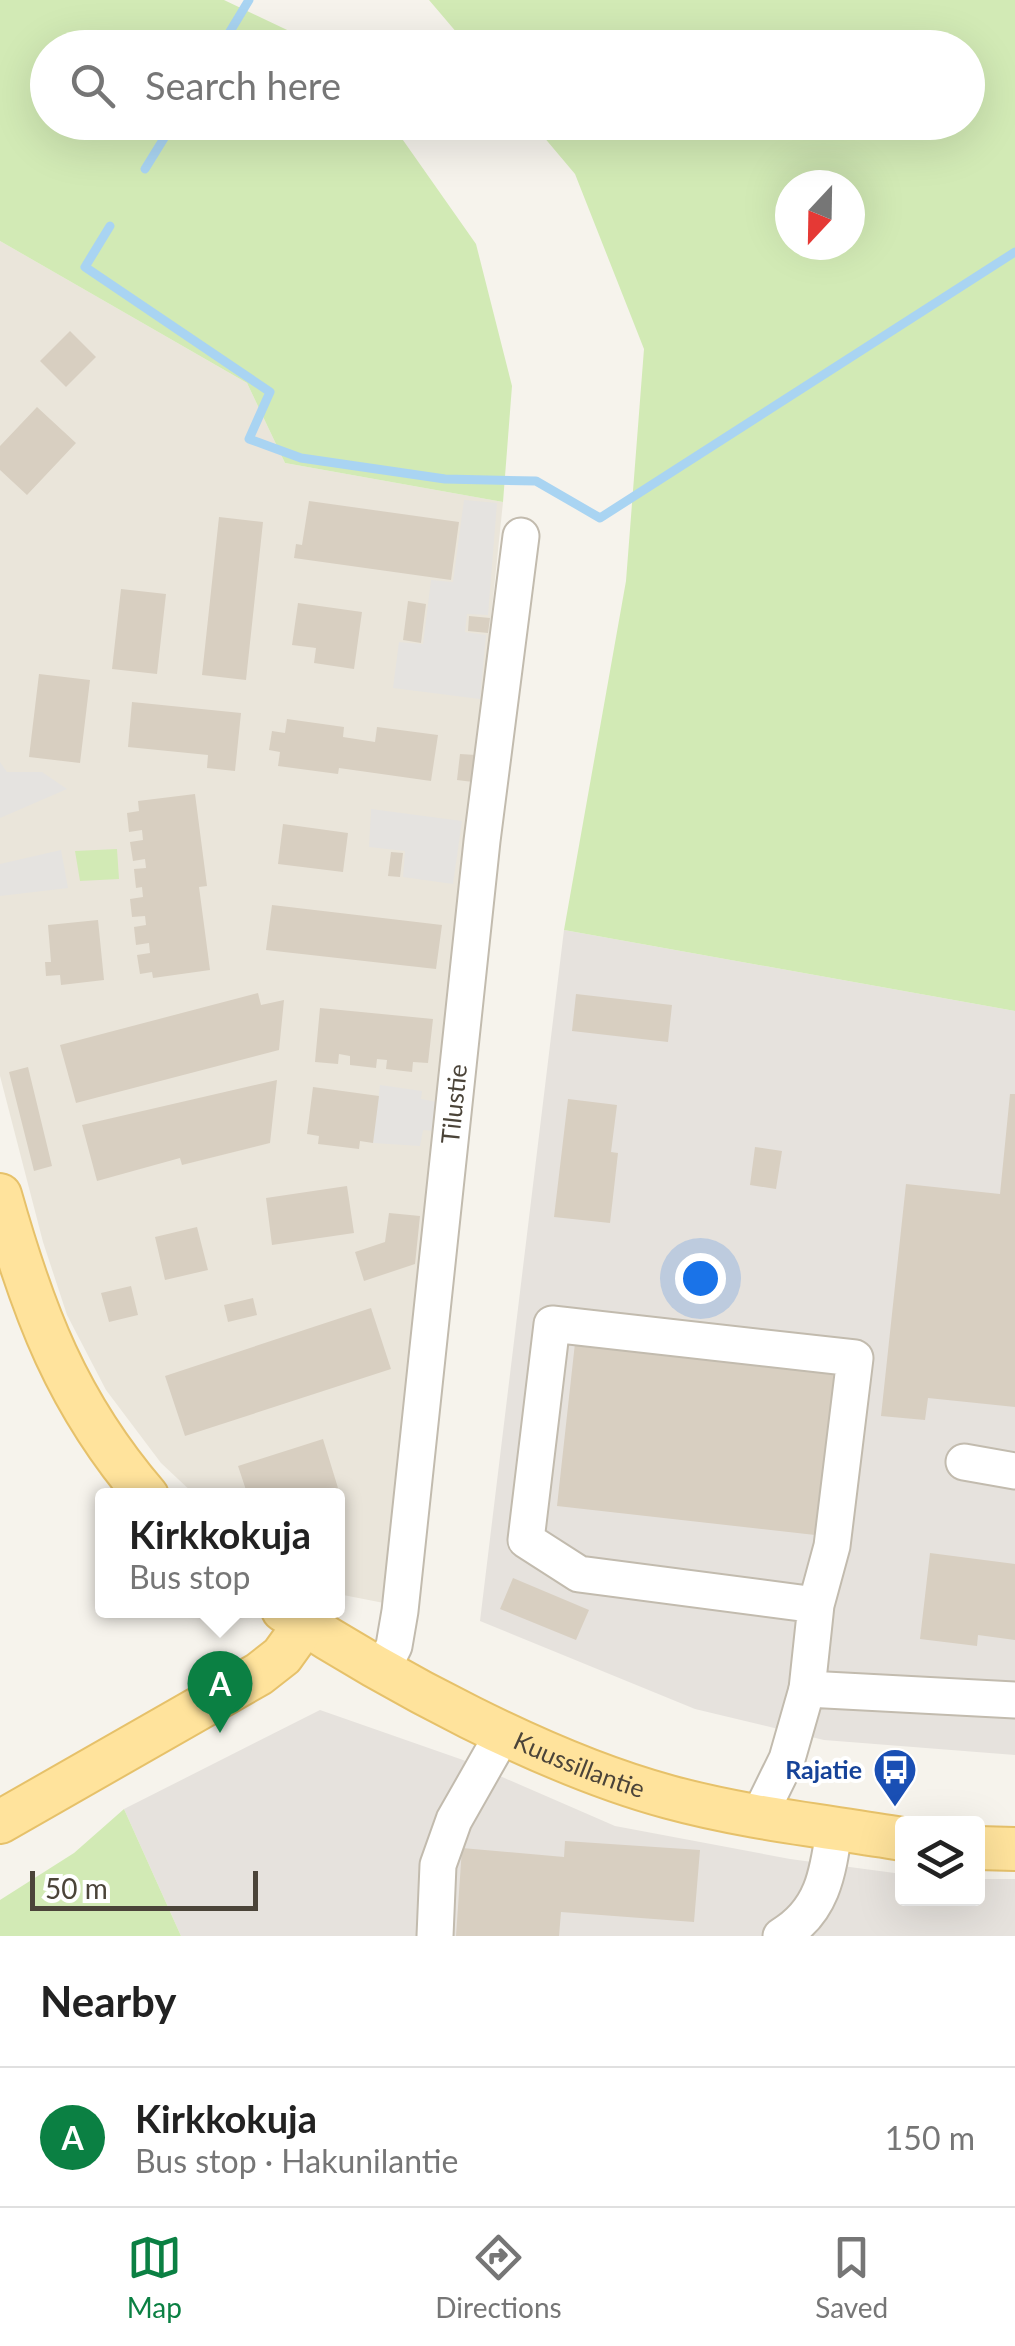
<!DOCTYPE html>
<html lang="en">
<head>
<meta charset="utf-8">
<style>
  body { margin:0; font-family:Lato,sans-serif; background:#f6f6f6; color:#222 }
  .controls { position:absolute; right:30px; bottom:30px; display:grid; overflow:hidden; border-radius:10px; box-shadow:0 10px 40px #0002 }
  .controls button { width:90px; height:90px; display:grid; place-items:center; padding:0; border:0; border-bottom:2px solid #e0e0e0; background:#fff; color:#222; font:50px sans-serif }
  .compass { position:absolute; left:775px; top:170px; width:90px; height:90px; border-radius:50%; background:#fff; box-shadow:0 10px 40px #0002; rotate:202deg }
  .scale { position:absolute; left:30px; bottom:25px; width:228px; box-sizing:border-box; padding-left:10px; border:5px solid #4b4439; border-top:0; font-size:28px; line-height:35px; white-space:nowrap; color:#4b4439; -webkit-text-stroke:8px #fff; paint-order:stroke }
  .you { position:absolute; left:700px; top:1278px; width:35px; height:35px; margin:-25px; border:8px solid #fff; border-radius:50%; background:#1a73e8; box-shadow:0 0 0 15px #1a73e833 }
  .badge { display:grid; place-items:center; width:65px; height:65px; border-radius:50%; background:#0b8043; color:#fff; font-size:32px; font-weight:700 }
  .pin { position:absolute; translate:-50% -82px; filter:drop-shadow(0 2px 5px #0008) }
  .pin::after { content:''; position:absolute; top:52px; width:35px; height:30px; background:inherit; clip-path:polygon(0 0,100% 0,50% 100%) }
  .popup { position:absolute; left:95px; top:1488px; width:250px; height:130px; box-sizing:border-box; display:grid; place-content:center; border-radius:10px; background:#fff; filter:drop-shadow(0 2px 8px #0005); font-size:32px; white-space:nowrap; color:#767676 }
  .popup b { font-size:38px; color:#222 }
  .popup::after { content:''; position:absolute; left:50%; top:100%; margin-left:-20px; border:20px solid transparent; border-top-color:#fff }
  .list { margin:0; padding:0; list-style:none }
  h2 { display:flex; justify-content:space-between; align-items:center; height:130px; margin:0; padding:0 40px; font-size:42px }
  h2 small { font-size:32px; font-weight:400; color:#767676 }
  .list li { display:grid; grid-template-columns:65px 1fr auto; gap:30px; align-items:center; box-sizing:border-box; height:140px; padding:0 40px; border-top:2px solid #e0e0e0 }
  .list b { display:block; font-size:38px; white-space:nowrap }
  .list p { margin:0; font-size:32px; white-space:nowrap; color:#767676 }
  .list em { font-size:32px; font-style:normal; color:#767676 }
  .icon { flex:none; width:55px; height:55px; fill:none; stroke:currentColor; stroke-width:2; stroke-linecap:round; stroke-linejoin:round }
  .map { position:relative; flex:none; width:1015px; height:1936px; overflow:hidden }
  .search { position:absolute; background:#fff; box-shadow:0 10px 40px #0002; left:30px; right:30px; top:30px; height:110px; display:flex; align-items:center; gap:25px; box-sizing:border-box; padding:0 35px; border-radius:55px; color:#767676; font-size:38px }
  .sheet { height:270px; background:#fff }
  nav { display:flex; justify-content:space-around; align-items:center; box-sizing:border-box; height:140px; border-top:2px solid #e0e0e0; background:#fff; font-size:28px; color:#767676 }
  nav a { display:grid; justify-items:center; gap:5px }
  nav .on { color:#0b8043 }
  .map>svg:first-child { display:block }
</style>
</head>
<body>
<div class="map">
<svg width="1015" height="1936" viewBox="0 0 1015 1936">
  <rect width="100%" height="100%" fill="#f6f3ec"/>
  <path fill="#eae5da" d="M0 241 247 383 285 463 503 502 389 1604 338 1594V1496L195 1495 161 1463 106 1390 67 1315 43 1242 0 1076Z"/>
  <path fill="#e6e2dd" d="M564 930 1015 1011V1755L824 1740 695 1709 480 1621Z
    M320 1710 463 1760 615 1826 790 1859 902 1874V1898H978V1879H1015V1936H181L124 1809Z"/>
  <path fill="#d2eab5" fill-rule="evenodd" d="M0 0H224L323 47 48 48V122L391 123 476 244 512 386 503 502 285 463 247 383 0 241Z
    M429 0H1015V1011L564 930 626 581 644 349 575 174 532 123 968 122V48L469 47ZM850 185V245H790V185Z
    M117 849 119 879 80 881 75 851Z
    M124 1809 181 1936H0V1900L74 1853Z"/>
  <path fill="#e5e3e0" d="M464 500 497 503 488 615 467 614 465 632 486 635 480 699 393 688 399 642 423 644 431 580 453 582Z
    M0 762 7 772H42L67 789 0 818Z
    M371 809 462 821 453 884 403 877 405 851 369 847Z
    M61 850 68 888 0 896V864Z
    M380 1085 422 1091 421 1099 437 1102 435 1131 423 1130 420 1146 373 1143Z"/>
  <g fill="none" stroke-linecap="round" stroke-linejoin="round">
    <path stroke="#a9d4f2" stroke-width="9" d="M220 48 249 0
      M145 169 174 122
      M110 226 85 267 270 392 249 439 301 458 445 479 536 481 600 518 1015 252"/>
  </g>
  <path fill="#d8cfc1" d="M70 331 96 357 66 387 40 361Z
    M37 407 76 443 27 495 0 470V446Z
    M309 501 459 522 451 580 294 558 296 544 302 545Z
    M219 517 263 522 246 680 202 675Z
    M121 589 166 594 157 674 112 669Z
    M408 601 426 604 421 643 403 640Z
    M298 603 362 612 354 669 314 663 316 648 292 645Z
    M469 616 490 618 488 633 468 631Z
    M39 674 90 680 80 763 29 757Z
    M132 702 241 713 235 771 207 768 208 755 128 747Z
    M287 719 344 727 343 737 375 742 377 727 438 735 431 781 339 768 338 774 278 766 280 752 269 750 272 731 285 733Z
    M460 754 476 755 473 782 457 780Z
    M195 794 207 886 199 887 210 970 153 978 152 972 140 974 137 955 150 953 149 943 136 945 134 927 146 925 145 916 132 917 130 899 143 897 142 887 136 888 134 869 146 868 145 859 133 861 130 842 143 840 142 830 129 832 127 813 139 811 138 801Z
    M283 824 348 833 343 872 278 864Z
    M391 852 403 853 400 877 388 876Z
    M272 905 442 925 436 969 266 950Z
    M98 920 104 980 61 985 60 975 46 976 45 962H51L48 925Z
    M258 993 261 1005 284 1000 279 1050 76 1103 60 1045Z
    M576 994 672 1005 668 1042 572 1031Z
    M320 1008 433 1019 428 1063 413 1062 412 1072 386 1069 387 1060 377 1059 376 1068 350 1065V1056L339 1054 338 1064 315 1062Z
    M28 1067 52 1166 34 1171 9 1072Z
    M277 1080 270 1143 182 1165 180 1158 97 1181 82 1125Z
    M313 1087 379 1096 373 1143 360 1141 359 1149 318 1144 319 1136 307 1134Z
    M1010 1094H1015V1407L928 1398 925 1420 881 1416 906 1184 1000 1194Z
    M568 1099 617 1105 611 1152 618 1153 610 1223 554 1217Z
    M755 1147 782 1151 776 1189 750 1185Z
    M347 1186 354 1233 272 1245 266 1198Z
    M389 1213 420 1216 415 1264 364 1281 355 1252 385 1242Z
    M197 1227 208 1270 165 1280 155 1237Z
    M131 1286 138 1315 109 1322 101 1293Z
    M253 1298 257 1315 228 1322 224 1305Z
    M371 1308 391 1369 185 1436 165 1376Z
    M575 1343 842 1373 824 1536 557 1506Z
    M323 1439 338 1488 315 1496H248L238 1466Z
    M930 1553 1015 1564V1640L978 1635 977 1646 920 1639Z
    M513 1578 589 1610 576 1640 500 1609Z
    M565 1841 700 1850 694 1922 561 1912 559 1936H456L462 1848 564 1857Z"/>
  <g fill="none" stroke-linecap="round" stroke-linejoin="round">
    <defs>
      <g id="minor">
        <path d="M964 1462 1015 1471"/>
        <path id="s1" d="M383 1668 394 1646 400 1611 482 841 521 536"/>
        <path d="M807 1689 816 1605 579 1574 526 1540 552 1324 855 1358 832 1546 816 1605"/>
        <path d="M758 1818 787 1759 807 1689 1015 1700"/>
        <path d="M435 1936 438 1865 454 1820 504 1732"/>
        <path d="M781 1936C822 1912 828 1874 834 1830"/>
      </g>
      <g id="major">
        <path d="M0 1195C33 1312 67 1403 147 1496"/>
        <path id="s2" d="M283 1610C390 1680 546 1764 669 1797 746 1818 824 1826 902 1839"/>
        <path d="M0 1822 259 1674 282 1656 305 1624"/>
        <path d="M978 1848 1015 1849"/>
      </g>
    </defs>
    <use href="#minor" stroke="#c2bbae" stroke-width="39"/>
    <use href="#major" stroke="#e6c16a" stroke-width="46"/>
    <use href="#minor" stroke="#fff" stroke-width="35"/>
    <use href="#major" stroke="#ffe39c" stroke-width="42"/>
  </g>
  <defs>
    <symbol id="bus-pin" viewBox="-11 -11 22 30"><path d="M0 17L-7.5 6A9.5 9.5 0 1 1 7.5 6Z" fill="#1a4fb4" stroke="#fff"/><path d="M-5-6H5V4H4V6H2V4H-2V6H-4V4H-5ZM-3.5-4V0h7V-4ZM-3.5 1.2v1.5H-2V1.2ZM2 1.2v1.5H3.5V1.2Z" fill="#fff"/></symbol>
  </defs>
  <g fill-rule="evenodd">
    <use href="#bus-pin" x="870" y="1745" width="50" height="68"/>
  </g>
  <g text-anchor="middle" stroke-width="8" stroke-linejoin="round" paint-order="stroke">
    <g font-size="25" fill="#4b4439" stroke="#fff">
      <text dy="9" stroke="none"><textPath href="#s1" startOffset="570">Tilustie</textPath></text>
      <text dy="9" stroke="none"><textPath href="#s2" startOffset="335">Kuussillantie</textPath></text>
    </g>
    <g font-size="25" font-weight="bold" fill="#164399" stroke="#fff" text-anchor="end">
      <text x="862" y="1779">Rajatie</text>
    </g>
  </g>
</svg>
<div class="controls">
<button><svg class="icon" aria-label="layers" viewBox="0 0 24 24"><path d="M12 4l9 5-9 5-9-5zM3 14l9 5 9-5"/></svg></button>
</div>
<svg class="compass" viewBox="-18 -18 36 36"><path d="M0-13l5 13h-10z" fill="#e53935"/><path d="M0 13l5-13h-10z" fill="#767676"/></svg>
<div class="scale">50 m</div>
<div class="you"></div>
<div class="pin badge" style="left:220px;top:1733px">A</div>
<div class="popup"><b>Kirkkokuja</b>Bus stop</div>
<div class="search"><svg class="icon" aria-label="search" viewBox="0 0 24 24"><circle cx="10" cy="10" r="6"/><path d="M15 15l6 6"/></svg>Search here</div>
</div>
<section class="sheet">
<h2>Nearby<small></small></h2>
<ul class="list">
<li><span class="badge">A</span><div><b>Kirkkokuja</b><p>Bus stop · Hakunilantie</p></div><em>150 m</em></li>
</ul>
</section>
<nav>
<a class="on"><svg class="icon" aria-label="map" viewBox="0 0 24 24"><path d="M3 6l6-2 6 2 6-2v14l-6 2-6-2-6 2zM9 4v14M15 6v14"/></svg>Map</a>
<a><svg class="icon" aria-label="directions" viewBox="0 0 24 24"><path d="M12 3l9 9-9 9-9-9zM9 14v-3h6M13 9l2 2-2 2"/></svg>Directions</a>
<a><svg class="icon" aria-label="saved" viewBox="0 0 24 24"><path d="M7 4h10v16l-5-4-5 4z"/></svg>Saved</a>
</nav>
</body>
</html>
